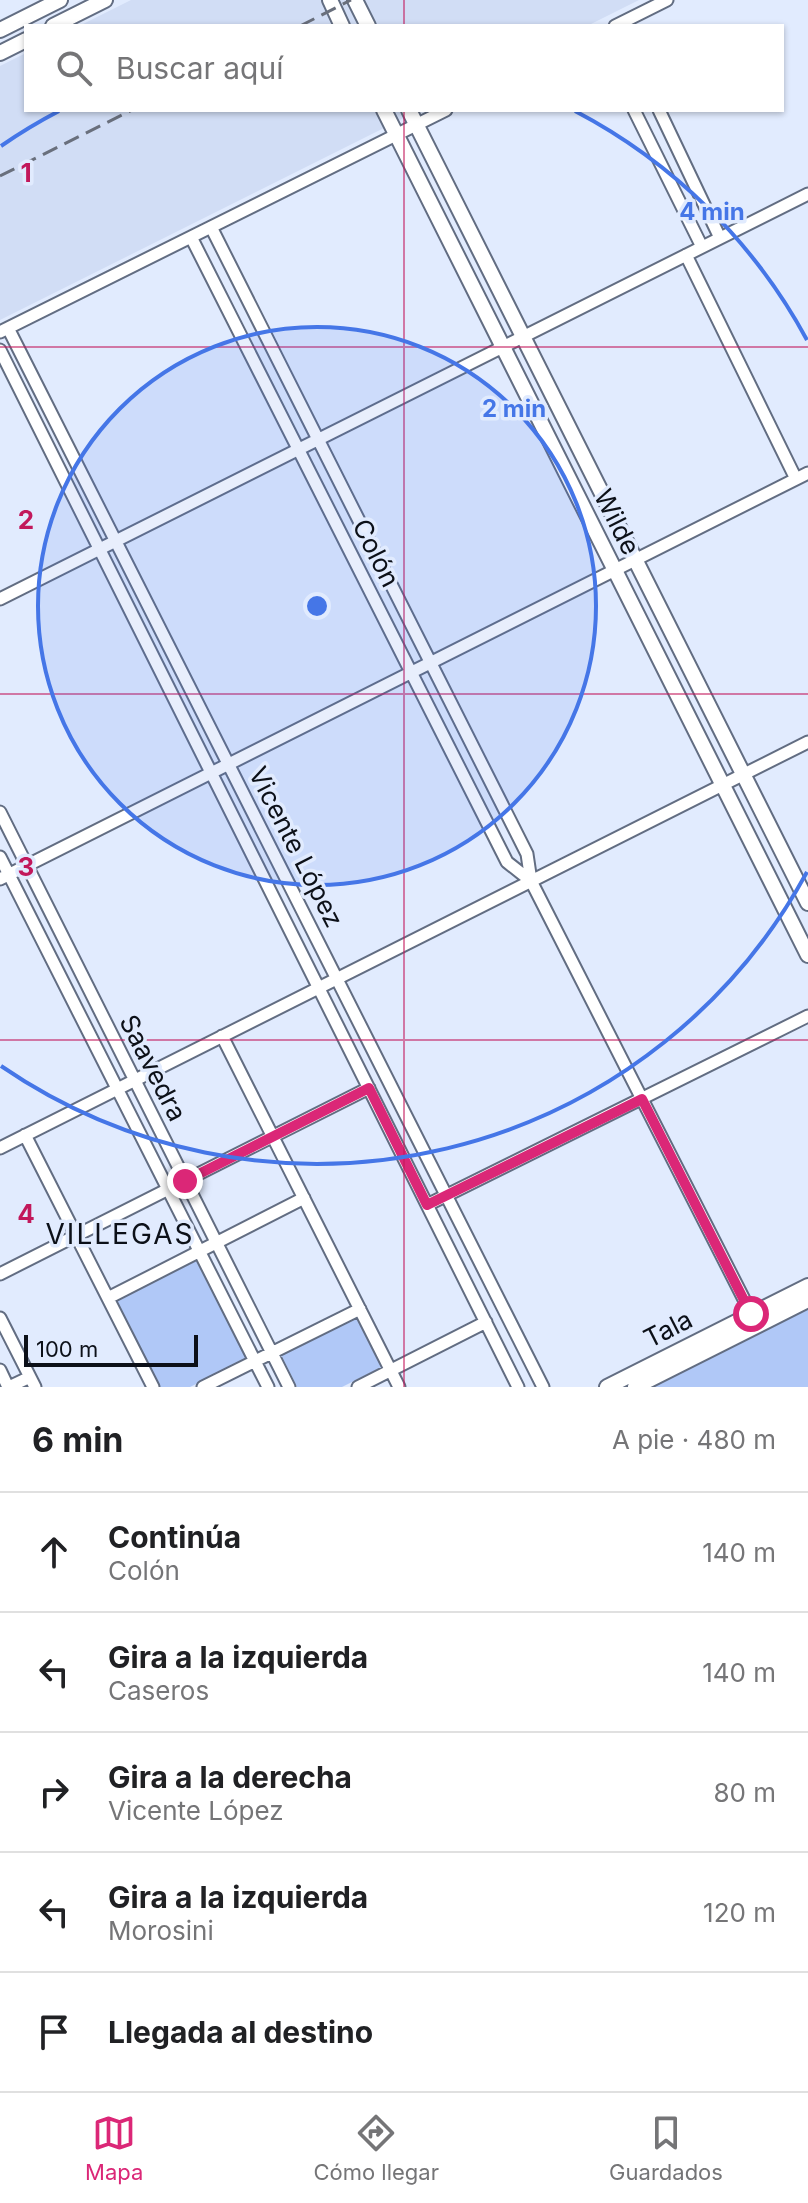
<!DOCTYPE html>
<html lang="es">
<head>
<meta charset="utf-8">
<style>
  body { margin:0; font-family:Inter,sans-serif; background:#f2f2f2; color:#202124 }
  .scale { position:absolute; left:24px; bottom:20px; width:174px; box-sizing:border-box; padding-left:8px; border:4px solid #0c1018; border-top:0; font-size:22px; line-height:28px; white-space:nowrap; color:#0c1018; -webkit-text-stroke:6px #e1ebfe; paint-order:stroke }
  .stop { position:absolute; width:24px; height:24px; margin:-18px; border:6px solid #db2777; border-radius:50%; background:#fff }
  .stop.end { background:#db2777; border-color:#fff; box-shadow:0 2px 8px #0008 }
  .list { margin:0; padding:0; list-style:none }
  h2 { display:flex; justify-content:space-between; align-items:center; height:104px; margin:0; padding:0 32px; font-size:34px }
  h2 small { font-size:26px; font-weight:400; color:#757577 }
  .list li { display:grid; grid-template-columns:52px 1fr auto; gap:24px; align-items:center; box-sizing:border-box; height:120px; padding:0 32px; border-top:2px solid #e0e0e0 }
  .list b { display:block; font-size:30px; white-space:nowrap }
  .list p { margin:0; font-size:26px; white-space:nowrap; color:#757577 }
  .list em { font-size:26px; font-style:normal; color:#757577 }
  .icon { flex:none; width:44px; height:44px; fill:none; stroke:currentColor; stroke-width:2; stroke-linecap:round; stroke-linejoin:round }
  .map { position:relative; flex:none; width:808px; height:1387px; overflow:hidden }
  .search { position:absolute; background:#fff; box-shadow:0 2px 6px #0004; left:24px; right:24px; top:24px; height:88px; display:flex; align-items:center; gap:20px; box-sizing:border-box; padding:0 28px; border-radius:0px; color:#757577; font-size:30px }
  .sheet { height:704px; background:#fff }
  nav { display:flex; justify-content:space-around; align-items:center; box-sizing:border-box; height:112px; border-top:2px solid #e0e0e0; background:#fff; font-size:22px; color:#757577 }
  nav a { display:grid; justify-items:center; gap:4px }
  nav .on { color:#db2777 }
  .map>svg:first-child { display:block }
</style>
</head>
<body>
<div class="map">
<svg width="808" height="1387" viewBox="0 0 808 1387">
  <rect width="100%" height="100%" fill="#e1ebfe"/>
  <path fill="#d1ddf5" d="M131 0H639L587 26H79Z
    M26 53V110H420L0 320V66Z"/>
  <path fill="#b0c8f7" d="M198 1260 247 1359 190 1387H160L116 1301Z
    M808 1306V1387H648Z
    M357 1317 382 1367 342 1387H297L281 1355Z"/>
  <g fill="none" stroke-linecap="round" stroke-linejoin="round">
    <defs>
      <path id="minor" d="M615 26 667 0
        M634 110 702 247
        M659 110 720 238
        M211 227 527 854 531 881 755 1321
        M191 237 507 862 531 881
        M686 255 796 479
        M8 328 543 1387
        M0 332 446 110
        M0 350 518 1387
        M0 599 808 194
        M0 812 289 1387
        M0 857 268 1387
        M0 879 808 473
        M222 1036 399 1387
        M25 1135 153 1387
        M0 1148 808 742
        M427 1205 808 1016
        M0 1274 369 1088
        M108 1298 304 1198
        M0 1318 35 1387
        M0 1370 8 1387
        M9 1387 30 1377
        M203 1387 360 1309
        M358 1387 486 1322"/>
      <path id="tertiary" d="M330 0 342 26
        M355 0 368 26
        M53 26 105 0
        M0 30 60 0
        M0 53 26 40
        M384 110 808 955
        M409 110 808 903
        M607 1387 808 1286
        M635 1387 808 1300"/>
    </defs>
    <use href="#minor" stroke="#626d82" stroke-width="15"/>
    <use href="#tertiary" stroke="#626d82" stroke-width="18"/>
    <use href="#minor" stroke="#fff" stroke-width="11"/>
    <use href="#tertiary" stroke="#fff" stroke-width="14"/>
    <path stroke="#696f7c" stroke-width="3" stroke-dasharray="16 8" stroke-linecap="butt" d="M300 26 351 0
      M0 176 132 110"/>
  </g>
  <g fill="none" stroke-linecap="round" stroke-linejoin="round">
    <path stroke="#db2777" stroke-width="10" d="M185 1181 369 1088 427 1205 642 1099 751 1314"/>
  </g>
  <path fill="none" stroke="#c2185b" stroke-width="2" stroke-opacity="0.55" d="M404 0V26M404 110V1387M0 347H808M0 694H808M0 1040H808"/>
  <circle cx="317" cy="606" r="279" fill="#4576e7" fill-opacity=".12"/>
  <g fill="none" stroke="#4576e7" stroke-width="4">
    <circle cx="317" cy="606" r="279"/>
    <path d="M807 872A558 558 0 0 1 1 1066M1 146A558 558 0 0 1 59 111M575 111A558 558 0 0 1 807 340"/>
  </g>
  <g text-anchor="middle" stroke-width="7" stroke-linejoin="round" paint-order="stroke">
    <g font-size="26" fill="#0c1018" stroke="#e1ebfe">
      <text transform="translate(617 522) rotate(63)" y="9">Wilde</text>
      <text transform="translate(376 553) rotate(63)" y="9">Colón</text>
      <text transform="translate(296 847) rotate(63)" y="9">Vicente López</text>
      <text transform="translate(153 1068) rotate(63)" y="9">Saavedra</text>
      <text transform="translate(668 1329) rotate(-27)" y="9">Tala</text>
    </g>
    <g font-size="28" letter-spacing="2" fill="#0c1018" stroke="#e1ebfe">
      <text x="120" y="1244">VILLEGAS</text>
    </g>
  </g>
  <g font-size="26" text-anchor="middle" font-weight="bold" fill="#c2185b" stroke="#e1ebfe" stroke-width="7" stroke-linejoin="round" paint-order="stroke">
    <text x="26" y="182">1</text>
    <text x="26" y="529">2</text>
    <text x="26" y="876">3</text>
    <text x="26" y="1223">4</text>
  </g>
  <circle cx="317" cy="606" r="12" fill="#4576e7" stroke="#e1ebfe" stroke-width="4"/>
  <g font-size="24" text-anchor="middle" font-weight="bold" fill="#4576e7" stroke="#e1ebfe" stroke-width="7" stroke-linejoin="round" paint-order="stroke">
    <text x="712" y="220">4 min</text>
    <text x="514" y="417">2 min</text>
  </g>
</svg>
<div class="scale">100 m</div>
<div class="stop" style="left:751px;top:1314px"></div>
<div class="stop end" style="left:185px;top:1181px"></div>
<div class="search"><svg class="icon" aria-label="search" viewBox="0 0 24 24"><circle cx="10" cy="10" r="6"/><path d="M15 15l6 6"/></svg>Buscar aquí</div>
</div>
<section class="sheet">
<h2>6 min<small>A pie · 480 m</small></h2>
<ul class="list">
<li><svg class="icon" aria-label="ahead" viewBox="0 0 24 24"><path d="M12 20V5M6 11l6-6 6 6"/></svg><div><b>Continúa</b><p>Colón</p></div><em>140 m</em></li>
<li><svg class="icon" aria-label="left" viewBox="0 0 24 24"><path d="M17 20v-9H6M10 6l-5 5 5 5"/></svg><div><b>Gira a la izquierda</b><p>Caseros</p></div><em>140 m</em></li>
<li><svg class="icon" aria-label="right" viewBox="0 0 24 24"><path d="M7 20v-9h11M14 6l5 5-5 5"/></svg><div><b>Gira a la derecha</b><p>Vicente López</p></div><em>80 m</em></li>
<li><svg class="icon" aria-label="left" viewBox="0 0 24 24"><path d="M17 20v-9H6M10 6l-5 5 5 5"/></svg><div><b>Gira a la izquierda</b><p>Morosini</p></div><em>120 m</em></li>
<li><svg class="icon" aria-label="arrive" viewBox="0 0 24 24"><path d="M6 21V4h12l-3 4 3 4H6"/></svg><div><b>Llegada al destino</b></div></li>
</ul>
</section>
<nav>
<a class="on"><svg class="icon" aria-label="map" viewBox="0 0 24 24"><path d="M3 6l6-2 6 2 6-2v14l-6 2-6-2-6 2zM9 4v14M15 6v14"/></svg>Mapa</a>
<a><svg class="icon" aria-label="directions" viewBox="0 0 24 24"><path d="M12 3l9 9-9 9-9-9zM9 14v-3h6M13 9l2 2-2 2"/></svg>Cómo llegar</a>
<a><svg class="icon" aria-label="saved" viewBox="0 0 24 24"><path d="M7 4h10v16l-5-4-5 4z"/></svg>Guardados</a>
</nav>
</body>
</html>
